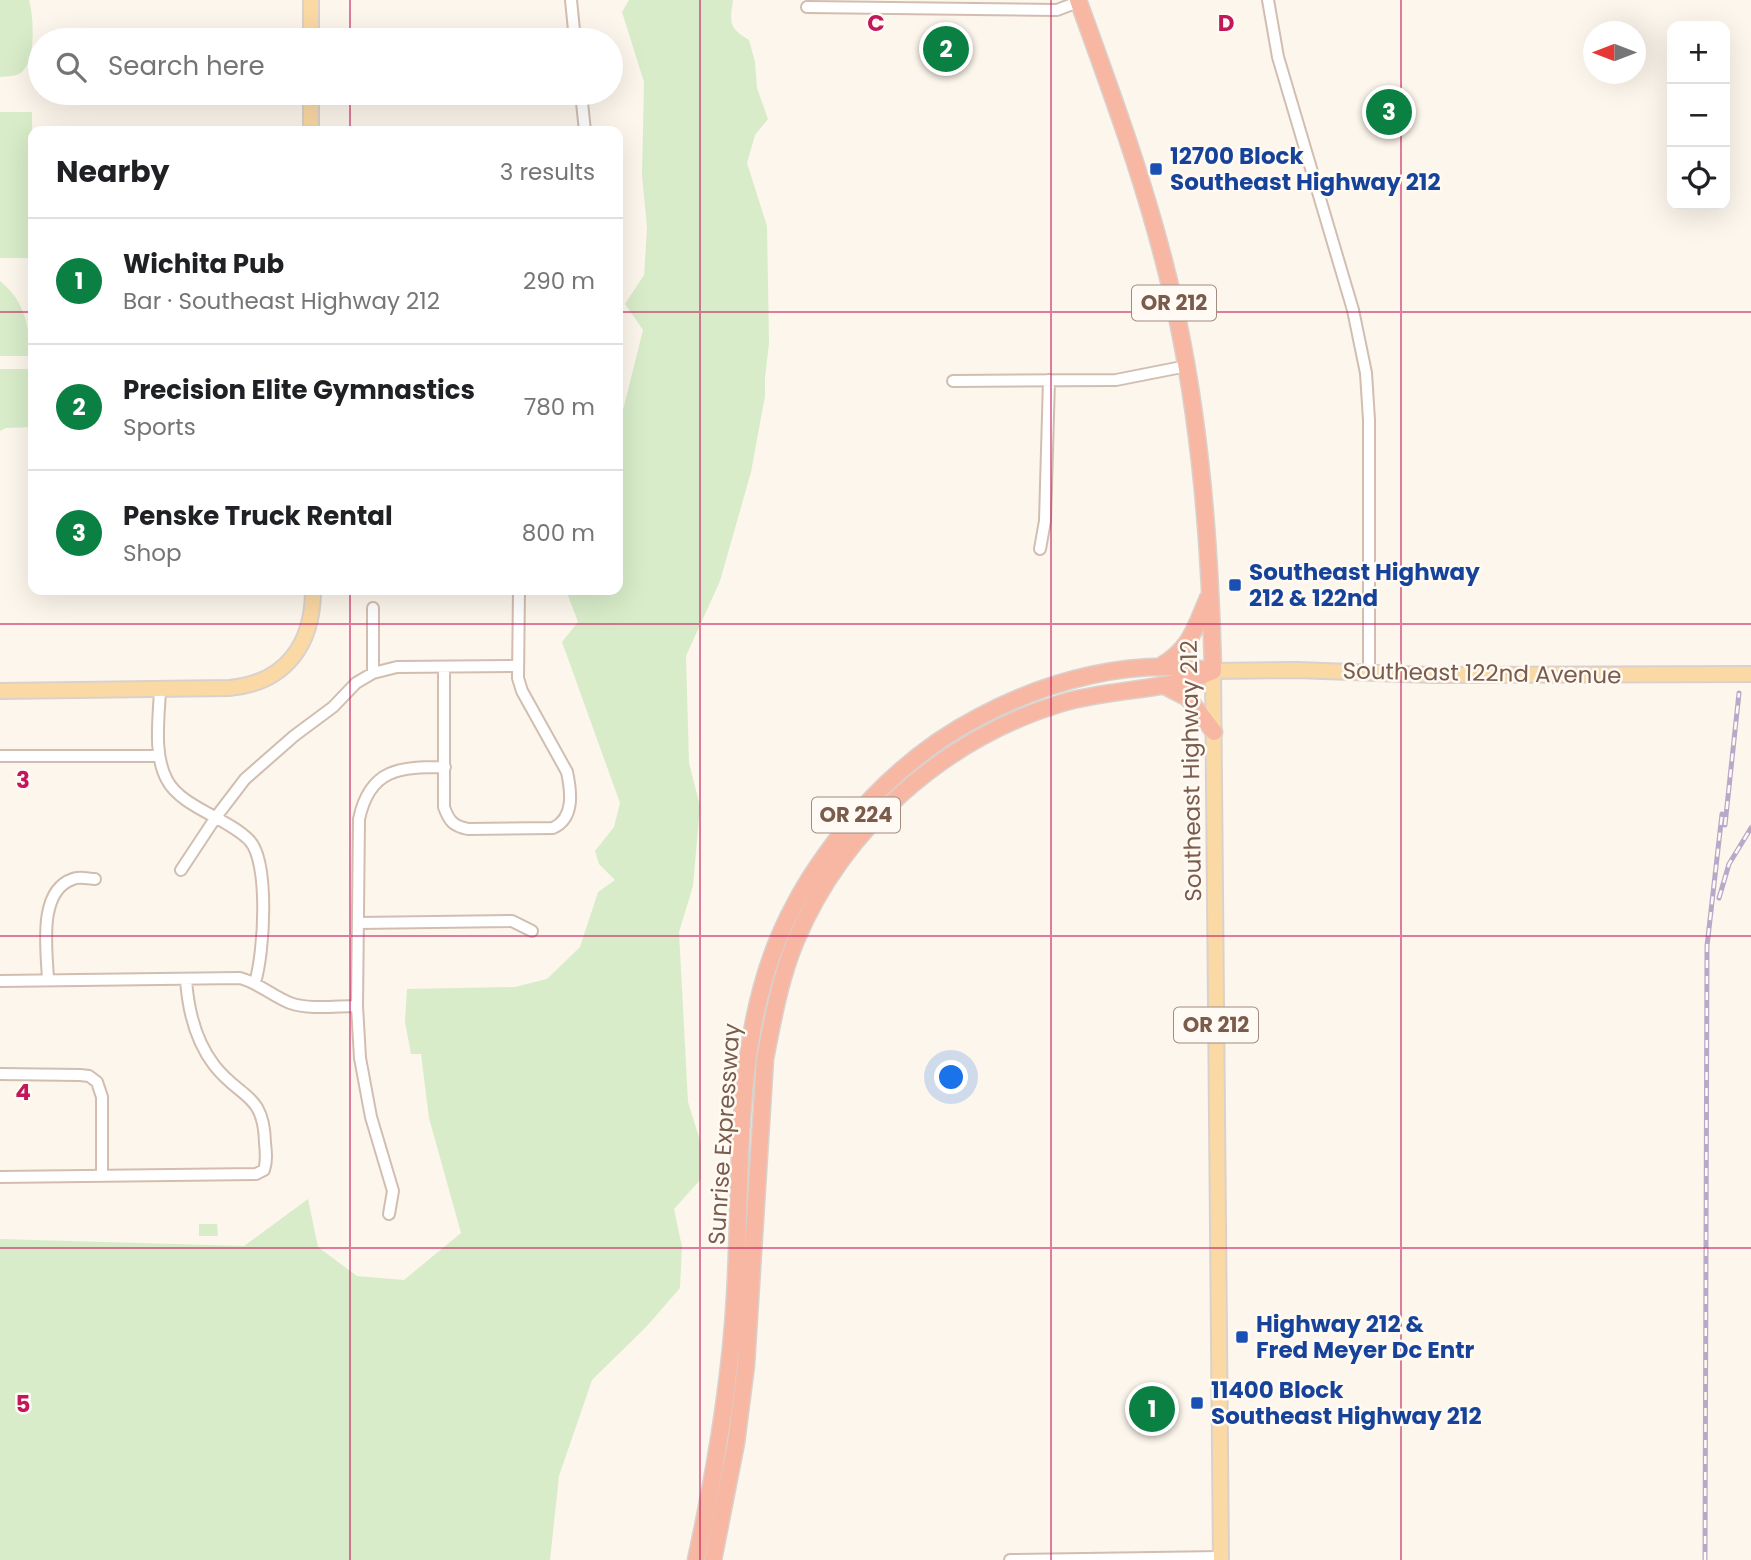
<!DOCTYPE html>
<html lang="en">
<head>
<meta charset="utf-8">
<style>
  body { margin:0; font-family:Poppins,sans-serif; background:#f2f2f2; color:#202124 }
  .controls { position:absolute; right:21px; top:21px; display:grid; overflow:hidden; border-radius:14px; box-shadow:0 7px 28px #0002 }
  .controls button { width:63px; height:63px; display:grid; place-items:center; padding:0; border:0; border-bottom:2px solid #e0e0e0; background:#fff; color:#202124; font:35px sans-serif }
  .compass { position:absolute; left:1583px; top:21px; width:63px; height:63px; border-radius:50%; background:#fff; box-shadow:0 7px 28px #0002; rotate:270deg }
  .you { position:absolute; left:952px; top:1078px; width:24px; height:24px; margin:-18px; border:5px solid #fff; border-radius:50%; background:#1a73e8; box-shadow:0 0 0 10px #1a73e833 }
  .badge { display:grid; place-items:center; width:46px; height:46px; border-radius:50%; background:#0b8043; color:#fff; font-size:23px; font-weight:700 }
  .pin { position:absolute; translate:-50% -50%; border:4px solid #fff; box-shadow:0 2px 7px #0006 }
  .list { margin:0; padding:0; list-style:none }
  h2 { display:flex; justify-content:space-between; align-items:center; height:91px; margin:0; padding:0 28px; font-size:30px }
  h2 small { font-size:23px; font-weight:400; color:#757577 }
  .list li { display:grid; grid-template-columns:46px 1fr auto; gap:21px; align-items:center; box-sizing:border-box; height:126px; padding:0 28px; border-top:2px solid #e0e0e0 }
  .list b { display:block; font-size:26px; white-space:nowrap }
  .list p { margin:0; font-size:23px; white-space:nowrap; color:#757577 }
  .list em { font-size:23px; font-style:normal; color:#757577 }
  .icon { flex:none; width:38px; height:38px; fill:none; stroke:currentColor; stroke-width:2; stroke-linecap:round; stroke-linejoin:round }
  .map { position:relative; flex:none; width:1751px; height:1560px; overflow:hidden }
  .search { position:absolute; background:#fff; box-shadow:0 7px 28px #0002; left:28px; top:28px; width:595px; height:77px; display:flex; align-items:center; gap:18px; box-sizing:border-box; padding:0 24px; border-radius:38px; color:#757577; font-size:26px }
  .panel { position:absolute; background:#fff; box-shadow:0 7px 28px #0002; left:28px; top:126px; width:595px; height:469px; border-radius:14px }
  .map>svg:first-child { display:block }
</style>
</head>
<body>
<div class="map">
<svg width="1751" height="1560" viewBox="0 0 1751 1560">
  <rect width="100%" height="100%" fill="#fdf6ec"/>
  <path fill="#d8ecc9" d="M0 0H29C34 17 36 59 22 72 17 77 6 76 0 77Z
    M629 0H733C730 23 728 27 749 40L755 62 757 88 768 119 755 135 747 163 767 226 769 343 765 378V396L751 472 720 581 686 656 689 763 700 806 693 886 679 932 688 1102 701 1144V1179L674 1209 682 1247 680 1288 647 1326 592 1380 559 1476 550 1560H0V1239L244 1246 308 1199 318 1247 357 1276 404 1280 461 1233 429 1118 421 1054H411L405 1022 407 989 515 987 547 979 580 947 598 892 615 880 599 864 595 851 614 827 620 803 562 642 578 622 566 590H618V430L643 330 625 304 644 275 647 228 642 175 644 82 622 12Z
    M0 112H32L33 258H0Z
    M0 281C24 300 30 326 30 356H0Z
    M0 369H33V427L6 428 0 431Z
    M199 1224H217L218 1236H199Z"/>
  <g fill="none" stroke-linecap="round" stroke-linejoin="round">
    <defs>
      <path id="minor" d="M571 0 575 40
        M1268 0 1278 57 1353 310 1366 373 1369 420V673
        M807 7 1057 10 1078 2
        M581 93 585 131
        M953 381 1116 380 1187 366
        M1040 549 1045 521 1049 380
        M373 608V673
        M444 667V807C449 821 453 826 468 829L553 828C575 818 571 791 567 772L522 691 518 678 519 590
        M160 689C159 718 153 754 167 780 181 807 228 818 249 840 270 861 264 954 255 982
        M0 756H159
        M181 870 216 817 245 779 294 736 333 707 356 683 373 673 397 667 517 666
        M358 923 512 921 532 931
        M48 980C47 951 37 891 73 879 79 876 89 879 95 879
        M0 981 240 978C259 983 272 996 290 1003 310 1010 336 1006 357 1006
        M0 1074 80 1075 89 1076 97 1082 102 1097V1176
        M0 1177 256 1174 264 1170C267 1161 266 1152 265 1143 264 1092 240 1099 214 1065 195 1040 188 1010 186 979
        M389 1214 393 1191 371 1117 360 1058 357 1006 359 819C370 768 400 767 445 767
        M1010 1560 1221 1557"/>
      <path id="major" d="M311 0V40
        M311 93V131
        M0 691 229 688C286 683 313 644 313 590
        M1221 1560 1213 671 1296 670 1433 675 1751 674"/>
      <path id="highway" d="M1078 0C1114 99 1151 199 1174 303 1201 424 1210 547 1213 671
        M1161 666C1191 648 1195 628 1208 598
        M1163 685 1188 698 1214 732
        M696 1560C715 1473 730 1386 735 1297 743 1167 730 1022 795 904 809 877 826 854 844 830 881 784 927 744 979 717 1048 680 1134 657 1213 671
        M713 1560 736 1443 746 1365 765 1059C773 1018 780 978 796 940 844 827 945 738 1062 703 1111 688 1166 692 1213 671"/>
    </defs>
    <use href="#minor" stroke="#d1beb0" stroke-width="14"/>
    <use href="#major" stroke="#dad1cd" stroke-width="18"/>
    <use href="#highway" stroke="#dad1cd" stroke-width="19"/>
    <use href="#minor" stroke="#fff" stroke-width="10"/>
    <use href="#major" stroke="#fbd9a5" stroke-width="14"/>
    <use href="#highway" stroke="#f7b7a3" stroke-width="16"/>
    <defs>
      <path id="rail" d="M1725 825 1739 693
        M1719 898 1729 864 1751 828
        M1705 1560 1707 946 1722 814"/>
    </defs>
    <use href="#rail" stroke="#b9a8c9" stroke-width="5"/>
    <use href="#rail" stroke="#fffaf3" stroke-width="2.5" stroke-dasharray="8" stroke-linecap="butt"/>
  </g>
  <path fill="none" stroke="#c2185b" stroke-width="2" stroke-opacity="0.55" d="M350 0V40M700 0V1560M1051 0V1560M1401 0V1560M350 93V131M0 312H33M618 312H1751M350 590V1560M0 624H1751M0 936H1751M0 1248H1751"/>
  <g fill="#1a4fb4" stroke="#fffaf3" stroke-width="2.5">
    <rect x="1149" y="162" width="14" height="14" rx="3.5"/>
    <rect x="1228" y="578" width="14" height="14" rx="3.5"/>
    <rect x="1235" y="1330" width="14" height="14" rx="3.5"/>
    <rect x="1190" y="1396" width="14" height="14" rx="3.5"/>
  </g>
  <g text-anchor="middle" stroke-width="5" stroke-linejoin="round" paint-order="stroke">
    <g fill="#fffaf3" stroke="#a28b7f" stroke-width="2">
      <rect x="1132" y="285.5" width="84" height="35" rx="5"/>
      <rect x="812" y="797.5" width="88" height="35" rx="5"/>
      <rect x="1174" y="1007.5" width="84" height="35" rx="5"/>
    </g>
    <g font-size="21" font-weight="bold" fill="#7a5c4d">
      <text x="1174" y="310">OR 212</text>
      <text x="856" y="822">OR 224</text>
      <text x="1216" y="1032">OR 212</text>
    </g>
    <g font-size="23" font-weight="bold" fill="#164399" stroke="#fffaf3" text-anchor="start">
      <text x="1170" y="164">12700 Block<tspan x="1170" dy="26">Southeast Highway 212</tspan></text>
      <text x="1249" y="580">Southeast Highway<tspan x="1249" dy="26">212 &amp; 122nd</tspan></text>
      <text x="1256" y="1332">Highway 212 &amp;<tspan x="1256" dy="26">Fred Meyer Dc Entr</tspan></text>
      <text x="1211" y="1398">11400 Block<tspan x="1211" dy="26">Southeast Highway 212</tspan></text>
    </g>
    <g font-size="23" fill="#7a5c4d" stroke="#fffaf3">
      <text transform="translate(1482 673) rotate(1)" y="8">Southeast 122nd Avenue</text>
      <text transform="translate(1191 771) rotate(-91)" y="8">Southeast Highway 212</text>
      <text transform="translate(724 1134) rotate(-86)" y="8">Sunrise Expressway</text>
    </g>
  </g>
  <g font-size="23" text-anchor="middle" font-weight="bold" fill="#c2185b" stroke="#fffaf3" stroke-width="5" stroke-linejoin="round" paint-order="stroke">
    <text x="876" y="31">C</text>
    <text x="1226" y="31">D</text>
    <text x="23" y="788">3</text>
    <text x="23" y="1100">4</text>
    <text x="23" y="1412">5</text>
  </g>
</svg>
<div class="controls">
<button>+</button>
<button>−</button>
<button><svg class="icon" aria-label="locate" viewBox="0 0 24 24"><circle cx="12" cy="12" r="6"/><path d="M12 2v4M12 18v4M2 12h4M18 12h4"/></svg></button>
</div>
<svg class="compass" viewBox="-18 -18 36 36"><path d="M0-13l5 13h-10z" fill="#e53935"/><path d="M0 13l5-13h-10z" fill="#757577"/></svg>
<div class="you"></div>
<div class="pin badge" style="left:1152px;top:1409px">1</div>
<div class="pin badge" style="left:946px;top:49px">2</div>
<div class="pin badge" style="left:1389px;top:112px">3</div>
<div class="search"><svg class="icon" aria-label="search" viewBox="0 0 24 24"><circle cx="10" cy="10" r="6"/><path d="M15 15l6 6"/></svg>Search here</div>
<section class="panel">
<h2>Nearby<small>3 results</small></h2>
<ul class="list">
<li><span class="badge">1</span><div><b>Wichita Pub</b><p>Bar · Southeast Highway 212</p></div><em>290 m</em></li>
<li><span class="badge">2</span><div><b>Precision Elite Gymnastics</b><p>Sports</p></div><em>780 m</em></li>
<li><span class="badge">3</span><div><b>Penske Truck Rental</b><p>Shop</p></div><em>800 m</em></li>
</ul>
</section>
</div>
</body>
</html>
